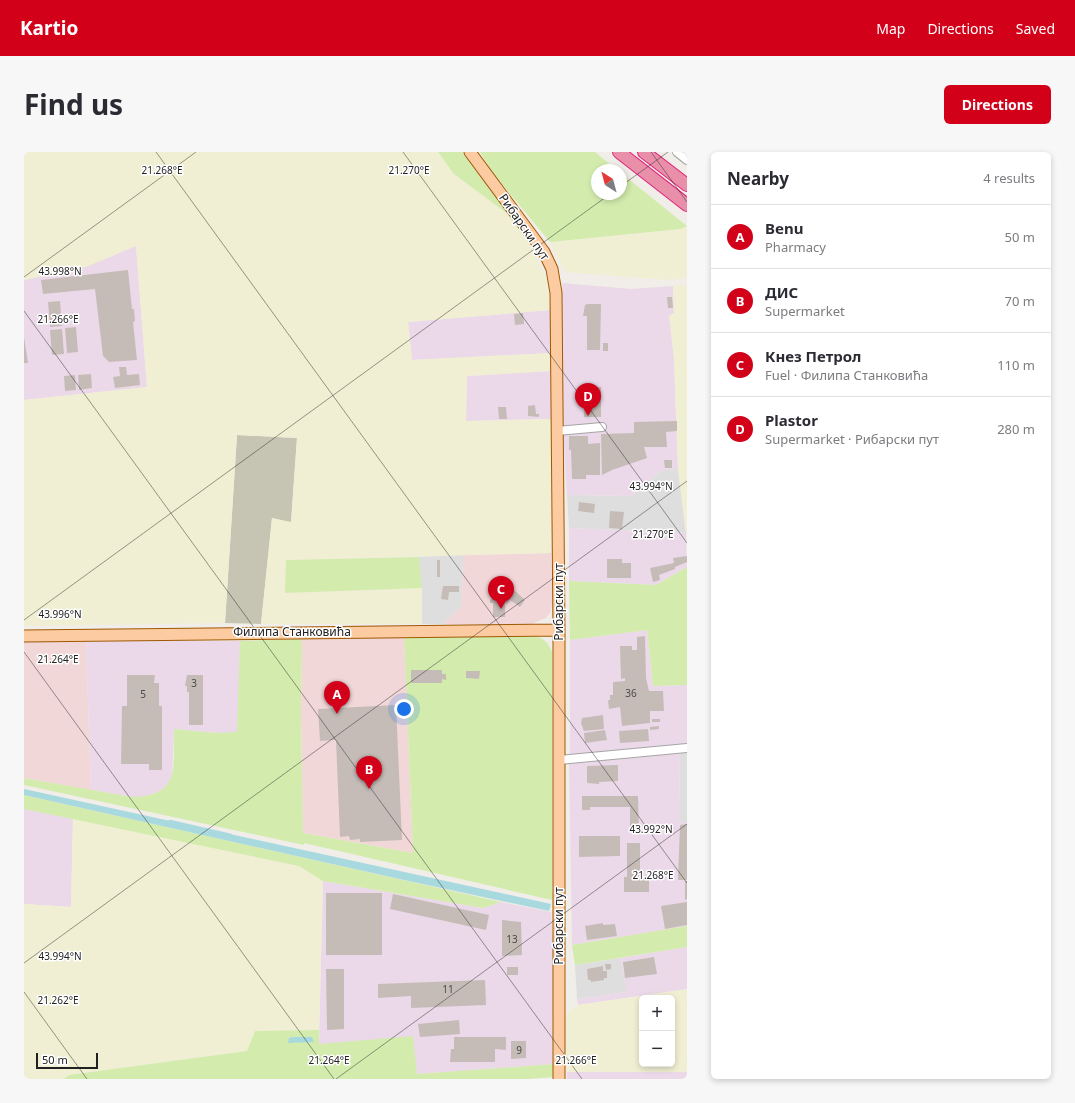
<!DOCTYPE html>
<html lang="en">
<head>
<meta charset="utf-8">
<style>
  body { margin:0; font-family:"Noto Sans",sans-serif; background:#f7f7f7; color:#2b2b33 }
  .controls { position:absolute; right:12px; bottom:12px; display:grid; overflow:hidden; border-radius:6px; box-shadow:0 2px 6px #0003 }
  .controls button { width:36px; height:36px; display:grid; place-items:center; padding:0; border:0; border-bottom:1px solid #e1e1e2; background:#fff; color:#2b2b33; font:20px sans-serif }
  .compass { position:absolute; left:567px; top:12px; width:36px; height:36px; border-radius:50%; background:#fff; box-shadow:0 2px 6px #0003; rotate:324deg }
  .scale { position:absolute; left:12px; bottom:10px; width:62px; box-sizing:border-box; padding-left:4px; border:2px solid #212121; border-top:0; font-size:11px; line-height:14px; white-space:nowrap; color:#212121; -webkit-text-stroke:3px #fff; paint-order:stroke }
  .you { position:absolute; left:380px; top:557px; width:14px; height:14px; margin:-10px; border:3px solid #fff; border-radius:50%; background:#1a73e8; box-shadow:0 0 0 6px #1a73e833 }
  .badge { display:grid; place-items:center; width:26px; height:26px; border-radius:50%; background:#d20018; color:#fff; font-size:13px; font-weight:700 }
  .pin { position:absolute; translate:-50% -33px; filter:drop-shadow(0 1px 2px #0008) }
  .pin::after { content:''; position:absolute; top:21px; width:14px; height:12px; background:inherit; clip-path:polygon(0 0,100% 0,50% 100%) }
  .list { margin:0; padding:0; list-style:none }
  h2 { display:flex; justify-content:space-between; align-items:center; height:52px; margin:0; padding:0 16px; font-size:17px }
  h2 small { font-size:13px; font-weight:400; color:#7c7c81 }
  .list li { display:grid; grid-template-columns:26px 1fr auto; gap:12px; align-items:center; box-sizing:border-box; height:64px; padding:0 16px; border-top:1px solid #e1e1e2 }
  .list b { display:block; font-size:15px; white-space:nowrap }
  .list p { margin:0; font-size:13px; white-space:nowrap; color:#7c7c81 }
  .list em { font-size:13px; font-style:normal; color:#7c7c81 }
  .map { position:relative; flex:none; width:663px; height:927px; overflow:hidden; border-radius:6px }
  header { display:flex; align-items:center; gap:24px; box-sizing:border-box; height:56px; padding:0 20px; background:#d20018; color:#fff }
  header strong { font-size:19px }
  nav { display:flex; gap:22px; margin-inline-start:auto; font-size:14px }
  .intro { display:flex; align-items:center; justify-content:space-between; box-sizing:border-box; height:96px; padding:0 24px }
  h1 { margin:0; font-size:28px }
  .button { padding:10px 18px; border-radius:6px; background:#d20018; color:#fff; font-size:14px; font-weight:700 }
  main { display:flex; gap:24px; padding:0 24px }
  aside { flex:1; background:#fff; border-radius:6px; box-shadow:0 2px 6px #0003 }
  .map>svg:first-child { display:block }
</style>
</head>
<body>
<header>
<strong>Kartio</strong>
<nav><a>Map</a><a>Directions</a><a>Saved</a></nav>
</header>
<div class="intro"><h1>Find us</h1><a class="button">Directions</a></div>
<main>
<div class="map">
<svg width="663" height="927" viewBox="0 0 663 927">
  <rect width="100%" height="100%" fill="#f1ede8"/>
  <path fill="#dfdede" d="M654 317 662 381 545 376 543 343 607 344 638 318Z
    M439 403 438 454 419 472H398L395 405Z
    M663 599V670H655L656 600Z
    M596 806 603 840 553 847 551 813Z"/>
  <path fill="#f2d7d9" d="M527 401 529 449 526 461 522 466 505 473 419 472 438 454 439 403Z
    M380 483 389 701 279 681 277 562 278 491 276 487Z
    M62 489 67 638 0 626V490Z"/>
  <path fill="#ebd9e9" d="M112 94 123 235 0 248V128Z
    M538 131 607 137 649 134 650 161 646 165 650 207 654 317 638 318 607 344 543 343 539 281Z
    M526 158 528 201 388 208 384 170Z
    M528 219 527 267 442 269 443 224Z
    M545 376 662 381 663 415 632 433 545 429Z
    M623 478 629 534 663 533V592L546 603V488Z
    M62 489H216L214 581H193L150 577 148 625 142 636 123 645H108L67 638Z
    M656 600 655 670H663V774L548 793 545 611Z
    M0 657 49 666 47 755 0 752Z
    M299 729 459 756 477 750 527 760 531 815V912L393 922 295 892Z
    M663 795V837L554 853 553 847 603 840 596 806Z
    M543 920H663V927H543Z"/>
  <path fill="#c6c4b3" d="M213 283 273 286 267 371 248 366 237 472 201 471Z"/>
  <path fill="#f0efd3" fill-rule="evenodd" d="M0 0H414L430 22 485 63 505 89 524 129 526 158 384 170 388 208 528 201V219L443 224 442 269 527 267V401L262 408 261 441 398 436V472H237L248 366 267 370 273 286 213 283 201 471 0 474V248L123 235 112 94 62 115 0 128Z
    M663 74V126L643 128 541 120 526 90 656 77Z
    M663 133V388L654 317 650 207 645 164 650 161 649 134Z
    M49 666 275 714 299 729 295 878 231 879 223 899 45 923 40 927H0V752L47 755Z
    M663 837V920H543L542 872 544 860 554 853ZM618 846H648V912H618Z"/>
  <path fill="#d3ecad" d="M414 0H438L485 63 430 22Z
    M456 0H571L593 18H573V42H597V21L663 74 656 77 526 90 467 19Z
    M395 405 398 436 261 441 262 408Z
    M663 415V533L629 534 623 478 546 488 545 429 632 433Z
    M380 483 510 484C521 486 524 491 528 500V748L280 691V693L0 633V626L108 645C157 644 149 615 150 577L193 581 213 580 216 489 276 487 278 491 277 562 279 681 389 701Z
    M0 643 477 750 459 756 299 729 275 714 0 657Z
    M663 774V795L551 813 548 793Z
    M295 878V892L389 884 393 922 531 912 529 925 504 927H40L45 923 223 899 231 879Z"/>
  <path fill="#a8d9df" d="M0 637 527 752 525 759 380 728 0 643Z
    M268 885H288L290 890 264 891 265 886Z"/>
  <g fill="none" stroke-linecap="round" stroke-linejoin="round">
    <path stroke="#a8d9df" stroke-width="2.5" d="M146 669 207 683"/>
  </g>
  <path fill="#c6bcb7" d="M104 118 108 157H110L111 169 109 170 113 208 85 210 79 204 71 137 19 142 17 128Z
    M643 145H648L649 156H644Z
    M36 149 38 174 26 175 24 150Z
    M563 152H577L576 198H563V164H559L561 153Z
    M499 161 500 172 491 173 490 162Z
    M52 175 54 200 43 201 41 176Z
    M38 177 40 202 28 203 26 178Z
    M0 185 4 211H0Z
    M579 191H584V199H579Z
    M95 215H102L103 223 115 222 116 233 91 236 89 225 96 224Z
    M67 222 68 236 55 238 54 223Z
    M51 223 52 238 41 239 40 224Z
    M568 235H577V265H560L561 239H568Z
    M511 253 512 262H515V265L504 264V254Z
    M474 255H482L483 267H475Z
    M653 269V279L642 280 643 295H620L623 306 588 318 578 323 577 282 610 281V270Z
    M545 284H564V292L576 291V323H562V327H548L547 298H545Z
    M640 308H648V316H641Z
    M555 350 571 352 570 361 554 359Z
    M586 359 600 360 598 377 585 376Z
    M663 404V410L651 415V417L635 423 636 428 629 430 626 416 650 411 649 406Z
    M583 407H598V411H607V426H583Z
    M413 408H416V425H413Z
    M419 434H435V440H425L424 448 417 447Z
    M489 437 501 448 496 455 486 448 483 452 481 451V465H469V451H466V448L479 438Z
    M621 484 622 526 625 539H639L640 559H626V571L598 574 596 555 585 557 584 548H586V543H589V530L601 529V526L597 527 596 494H608V498H613V485Z
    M387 518H418V522H422V528L418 527V531H387Z
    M442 519H456L455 527 442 526Z
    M103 523H131L130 531H135V554H138V618H125V612H97L98 554H103Z
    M163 523H179V573H165V540H163V534H161Z
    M372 553 378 688 336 690V687L326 688 325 684 316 685 312 588 296 589 294 557Z
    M579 563 580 577 560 579 557 571 558 566Z
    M628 567H636V570H628Z
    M635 574V577L626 578V575Z
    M624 577 625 589 596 591 595 579Z
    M581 578 583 588 561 591 560 581Z
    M594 613V629L575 630V632L563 631V614Z
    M558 644H614L615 680H606V655H566V658H558Z
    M663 672V728H654L656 673Z
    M555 684H596V704L555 705Z
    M603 691H616V725H606L625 727V740H600V725H603Z
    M661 729H663V747L661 748Z
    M302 741H358V803H302Z
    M369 742 465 763 462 778 366 757Z
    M663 750V773L641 777 637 754Z
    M478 768 497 770 498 803 478 804Z
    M579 771V773L591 772 593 784 563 788 561 774Z
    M630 805 633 822 601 826 599 810Z
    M581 812H587V817L582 818Z
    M579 814V819H583V826H580V828L567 830V828H564L563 817Z
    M483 815H494V823H483Z
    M302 817H320V877L303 878Z
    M461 828 462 853 387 856V844L354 846V832Z
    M435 868 436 882 396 885 394 872Z
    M430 885H482V898L471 897V910H426L427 897H430Z
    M487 889H502V906L487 907Z"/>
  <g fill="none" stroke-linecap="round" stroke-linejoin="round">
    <defs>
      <path id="minor" d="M653 0 663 8
        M533 279 578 275
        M535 608 663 596"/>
      <path id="major" d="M446 0 520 100 528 117 532 141 535 478V927
        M0 484 535 478"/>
      <path id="highway" d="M595 0 663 53
        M620 0 663 33"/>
    </defs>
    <use href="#minor" stroke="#a5a5a5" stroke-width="10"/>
    <use href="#major" stroke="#9e5800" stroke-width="13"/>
    <use href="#highway" stroke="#df257a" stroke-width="14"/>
    <use href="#minor" stroke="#fff" stroke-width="8"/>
    <use href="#major" stroke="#fdcba1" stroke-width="11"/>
    <use href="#highway" stroke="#e98faa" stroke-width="12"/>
  </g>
  <path fill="none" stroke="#212121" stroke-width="1" stroke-opacity="0.45" d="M132 0 663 731M379 0 663 391M627 0 663 50M597 34 644 0M0 125 172 0M0 159 558 927M0 468 586 42M0 500 310 927M0 811 663 329M0 840 63 927M312 927 663 672"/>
  <g text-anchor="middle" stroke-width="3" stroke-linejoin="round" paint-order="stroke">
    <g font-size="10" fill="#4a4846">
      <text x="170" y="535">3</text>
      <text x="607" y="545">36</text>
      <text x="119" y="546">5</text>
      <text x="488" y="791">13</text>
      <text x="424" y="841">11</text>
      <text x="495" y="902">9</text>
    </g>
    <g font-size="12" fill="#212121" stroke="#fff">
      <text transform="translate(500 75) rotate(55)" y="4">Рибарски пут</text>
      <text transform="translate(535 450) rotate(-90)" y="4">Рибарски пут</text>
      <text x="268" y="484">Филипа Станковића</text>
      <text transform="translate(535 774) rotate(-90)" y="4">Рибарски пут</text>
    </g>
  </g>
  <g font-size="10" text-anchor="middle" fill="#212121" stroke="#fff" stroke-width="3" stroke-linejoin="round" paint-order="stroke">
    <text x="138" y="22">21.268°E</text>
    <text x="385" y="22">21.270°E</text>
    <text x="36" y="123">43.998°N</text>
    <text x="34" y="171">21.266°E</text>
    <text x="627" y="338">43.994°N</text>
    <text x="629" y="386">21.270°E</text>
    <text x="36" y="466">43.996°N</text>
    <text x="34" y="511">21.264°E</text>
    <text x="627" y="681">43.992°N</text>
    <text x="629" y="727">21.268°E</text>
    <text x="36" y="808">43.994°N</text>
    <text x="34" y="852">21.262°E</text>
    <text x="305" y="912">21.264°E</text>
    <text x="552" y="912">21.266°E</text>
  </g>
</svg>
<div class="controls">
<button>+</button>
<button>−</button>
</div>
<svg class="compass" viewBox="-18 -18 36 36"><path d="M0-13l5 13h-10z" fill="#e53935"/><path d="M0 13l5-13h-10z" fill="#7c7c81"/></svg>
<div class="scale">50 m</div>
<div class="you"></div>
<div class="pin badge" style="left:313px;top:562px">A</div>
<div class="pin badge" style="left:345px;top:637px">B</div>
<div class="pin badge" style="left:477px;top:457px">C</div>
<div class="pin badge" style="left:564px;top:264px">D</div>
</div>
<aside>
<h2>Nearby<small>4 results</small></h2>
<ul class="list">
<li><span class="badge">A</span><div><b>Benu</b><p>Pharmacy</p></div><em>50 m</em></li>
<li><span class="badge">B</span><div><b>ДИС</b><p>Supermarket</p></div><em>70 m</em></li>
<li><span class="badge">C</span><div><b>Кнез Петрол</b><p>Fuel · Филипа Станковића</p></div><em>110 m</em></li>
<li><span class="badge">D</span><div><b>Plastor</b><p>Supermarket · Рибарски пут</p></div><em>280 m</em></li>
</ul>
</aside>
</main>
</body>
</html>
